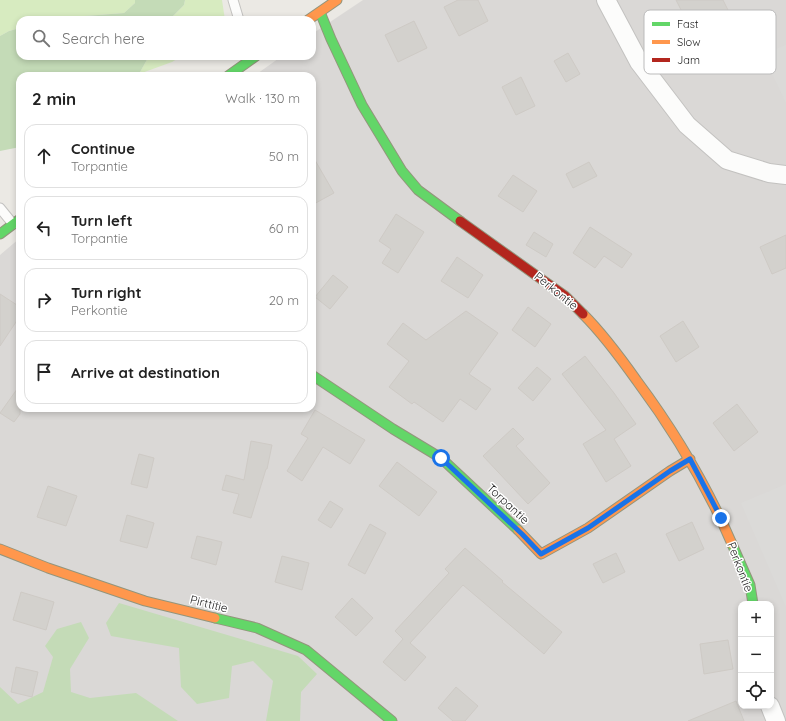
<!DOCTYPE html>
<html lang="en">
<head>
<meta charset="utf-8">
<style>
  body { margin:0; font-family:Quicksand,sans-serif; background:#f6f6f6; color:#222 }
  .controls { position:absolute; right:12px; bottom:12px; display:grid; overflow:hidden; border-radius:8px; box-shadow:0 2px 6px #0003 }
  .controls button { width:36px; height:36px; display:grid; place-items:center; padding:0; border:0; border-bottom:1px solid #e0e0e0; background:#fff; color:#222; font:20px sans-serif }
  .stop { position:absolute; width:12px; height:12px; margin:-9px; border:3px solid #1a73e8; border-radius:50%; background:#fff }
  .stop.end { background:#1a73e8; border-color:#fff; box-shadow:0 1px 4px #0008 }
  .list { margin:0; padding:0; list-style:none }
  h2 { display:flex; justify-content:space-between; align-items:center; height:52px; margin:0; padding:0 16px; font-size:17px }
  h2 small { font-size:13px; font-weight:400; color:#767676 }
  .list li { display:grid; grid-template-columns:26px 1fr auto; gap:12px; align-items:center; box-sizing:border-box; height:64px; margin:0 8px 8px; padding:0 8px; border:1px solid #e0e0e0; border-radius:12px }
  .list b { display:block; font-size:15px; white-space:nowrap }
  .list p { margin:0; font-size:13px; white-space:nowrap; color:#767676 }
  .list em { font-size:13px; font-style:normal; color:#767676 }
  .icon { flex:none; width:22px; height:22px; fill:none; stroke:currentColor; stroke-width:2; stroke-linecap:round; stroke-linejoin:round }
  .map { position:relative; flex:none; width:786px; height:721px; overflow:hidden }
  .search { position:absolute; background:#fff; box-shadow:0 2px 6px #0003; left:16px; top:16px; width:300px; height:44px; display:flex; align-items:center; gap:10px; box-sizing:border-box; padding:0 14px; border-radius:12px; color:#767676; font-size:15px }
  .panel { position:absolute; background:#fff; box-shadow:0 2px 6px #0003; left:16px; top:72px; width:300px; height:340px; border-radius:12px }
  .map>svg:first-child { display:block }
</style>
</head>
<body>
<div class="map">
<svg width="786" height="721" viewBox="0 0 786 721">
  <rect width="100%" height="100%" fill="#ebe9e4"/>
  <path fill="#dad8d6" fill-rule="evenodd" d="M363 0H786V721H0V255L20 238V408H312V76H254L282 56H312V34ZM741 604H771V706H741Z"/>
  <path fill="#d7ebc0" d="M0 0H135V3L124 13 59 18 51 20H20V28L9 31 0 36Z
    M185 0H222L225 20H169L184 5Z
    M149 56H182L172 62 139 74Z"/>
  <path fill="#c4dbb7" d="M135 0H185L184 5 169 20H51L59 18 124 13 135 3Z
    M20 28V56H149L139 74 136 76H20V147L0 151V36L9 31Z
    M119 603 298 656 317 674 301 692 300 721H266L273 681 253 661 232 666 229 698 197 704 181 687 179 648 111 636 106 623Z
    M81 622 89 638 70 669 71 692 90 698 136 693 178 721H0V687L18 704 43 692 53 657 45 646 57 629Z"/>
  <path fill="#dbdad8" d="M786 45V103L763 54Z
    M786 484V607L741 503Z"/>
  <path fill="#d3d1cd" stroke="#cecac5" d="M458 0H478L488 21 459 36 444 7Z
    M676 0H723L737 28 700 47Z
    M414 21 427 48 398 62 385 35Z
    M568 53 580 74 566 82 554 61Z
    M521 77 535 106 516 115 502 87Z
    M312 155 334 193 312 205Z
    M589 162 597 176 573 188 566 174Z
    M513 175 537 191 523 212 498 196Z
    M396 214 424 232 398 273 382 263 391 249 379 241Z
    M590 227 632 254 622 268 604 256 595 268 573 253Z
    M534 232 553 244 546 257 526 245Z
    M786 235V268L772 274 760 247Z
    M457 257 483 275 468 298 441 281Z
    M333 275 348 287 330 309 315 297Z
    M0 294 20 307V316L0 346Z
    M528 307 551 324 535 347 512 330Z
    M466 311 498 333 469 374 491 389 476 410 460 399 443 422 414 402 412 404 389 387 409 361 387 344 403 323 426 340Z
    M683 321 699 347 676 362 660 336Z
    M585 356 614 393 636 424 614 439 631 466 606 482 583 444 606 430 562 374Z
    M537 367 551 379 533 401 518 388Z
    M20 385V414L14 422 0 413Z
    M737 404 758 432 734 451 713 423Z
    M315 410 365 440 350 464 323 447 302 481 287 471 308 438 301 434Z
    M513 428 524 439 516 446 550 483 528 504 483 456Z
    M251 441 272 445 267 469H266L251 518 233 513 239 494 222 490 226 475 244 480Z
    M139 454 154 458 147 488 131 484Z
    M397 462 437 492 419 516 379 486Z
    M48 486 77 496 66 526 37 517Z
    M330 501 343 509 331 528 318 520Z
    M127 515 154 523 147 548 120 541Z
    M692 522 704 549 679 561 666 534Z
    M370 524 386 533 365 574 348 565Z
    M197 536 222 542 216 565 191 558Z
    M465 548 503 581 502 582 562 632 544 654 463 585 410 643 426 657 405 681 383 662 403 639 395 631 449 573 445 569Z
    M616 553 625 572 603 583 593 564Z
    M282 556 309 563 302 590 275 582Z
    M21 592 54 602 46 630 13 620Z
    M352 598 373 618 356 636 335 617Z
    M728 640 733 669 704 674 700 644Z
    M16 667 38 672 32 697 11 692Z
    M456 687 478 706 465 721H453L438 708Z
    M736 701 744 721H688Z"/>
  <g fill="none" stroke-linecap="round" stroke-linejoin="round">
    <defs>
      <path id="lane" d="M233 0 239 20
        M0 208 13 224"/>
      <path id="street" d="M606 0 639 62 687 125 727 160 769 173 786 175
        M770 706 776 721"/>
      <path id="fast" d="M320 12 331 39 362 105 402 171 418 190 460 221
        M228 76 256 56
        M0 234 20 219
        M312 375 393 429 441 458 518 530
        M732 544 750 585 753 604
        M215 618 257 628 306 650 392 721"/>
      <path id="slow" d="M308 20 337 0
        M583 314C604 335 620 357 637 381 675 432 707 486 732 544
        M518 530 541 554 588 528 670 471 690 459
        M0 549 48 568 145 601 215 618"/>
      <path id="jam" d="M460 221 565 296 583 314"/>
    </defs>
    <use href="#lane" stroke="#c3c2c0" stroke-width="11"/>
    <use href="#street" stroke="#c3c2c0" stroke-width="20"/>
    <use href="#fast" stroke="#93957c" stroke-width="11"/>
    <use href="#slow" stroke="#93957c" stroke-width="11"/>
    <use href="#jam" stroke="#93957c" stroke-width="11"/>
    <use href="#lane" stroke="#fcfcfb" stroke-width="9"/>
    <use href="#street" stroke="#fcfcfb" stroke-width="18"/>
    <use href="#fast" stroke="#63d668" stroke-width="9"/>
    <use href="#slow" stroke="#ff974d" stroke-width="9"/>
    <use href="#jam" stroke="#b3261e" stroke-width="9"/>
  </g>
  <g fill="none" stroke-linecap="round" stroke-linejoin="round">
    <path stroke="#1a73e8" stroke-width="5" d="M441 458 522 534 541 554 588 528 670 471 690 459 721 518"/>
  </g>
  <g text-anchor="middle" stroke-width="3" stroke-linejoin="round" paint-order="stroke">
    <g font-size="12" fill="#1c1c1c" stroke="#fff">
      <text transform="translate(556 291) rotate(39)" y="4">Perkontie</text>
      <text transform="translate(508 504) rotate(43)" y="4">Torpantie</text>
      <text transform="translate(740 567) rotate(69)" y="4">Perkontie</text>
      <text transform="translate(209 604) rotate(14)" y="4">Pirttitie</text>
    </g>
  </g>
  <rect x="644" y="10" width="132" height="64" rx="6" fill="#fff" stroke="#bbb" stroke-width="1"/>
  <rect x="652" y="22" width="18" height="4" fill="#63d668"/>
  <rect x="652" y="40" width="18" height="4" fill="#ff974d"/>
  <rect x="652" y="58" width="18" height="4" fill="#b3261e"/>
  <g font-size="11" fill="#1c1c1c">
    <text x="677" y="28">Fast</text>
    <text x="677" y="46">Slow</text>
    <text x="677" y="64">Jam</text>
  </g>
</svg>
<div class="controls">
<button>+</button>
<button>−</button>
<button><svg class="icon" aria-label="locate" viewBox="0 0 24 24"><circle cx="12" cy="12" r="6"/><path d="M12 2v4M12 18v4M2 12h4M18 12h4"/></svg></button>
</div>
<div class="stop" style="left:441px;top:458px"></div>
<div class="stop end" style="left:721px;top:518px"></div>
<div class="search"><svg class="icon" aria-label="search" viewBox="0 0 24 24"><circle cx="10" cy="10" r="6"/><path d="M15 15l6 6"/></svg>Search here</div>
<section class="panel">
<h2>2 min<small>Walk · 130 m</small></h2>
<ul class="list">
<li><svg class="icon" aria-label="ahead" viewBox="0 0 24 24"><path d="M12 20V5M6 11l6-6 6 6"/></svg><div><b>Continue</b><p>Torpantie</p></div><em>50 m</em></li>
<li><svg class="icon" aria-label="left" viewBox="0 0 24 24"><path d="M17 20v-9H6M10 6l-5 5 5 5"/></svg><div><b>Turn left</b><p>Torpantie</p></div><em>60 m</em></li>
<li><svg class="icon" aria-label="right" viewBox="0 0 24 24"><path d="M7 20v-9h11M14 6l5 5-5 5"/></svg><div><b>Turn right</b><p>Perkontie</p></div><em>20 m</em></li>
<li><svg class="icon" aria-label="arrive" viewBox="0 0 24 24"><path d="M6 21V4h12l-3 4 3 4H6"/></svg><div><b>Arrive at destination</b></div></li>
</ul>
</section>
</div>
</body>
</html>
